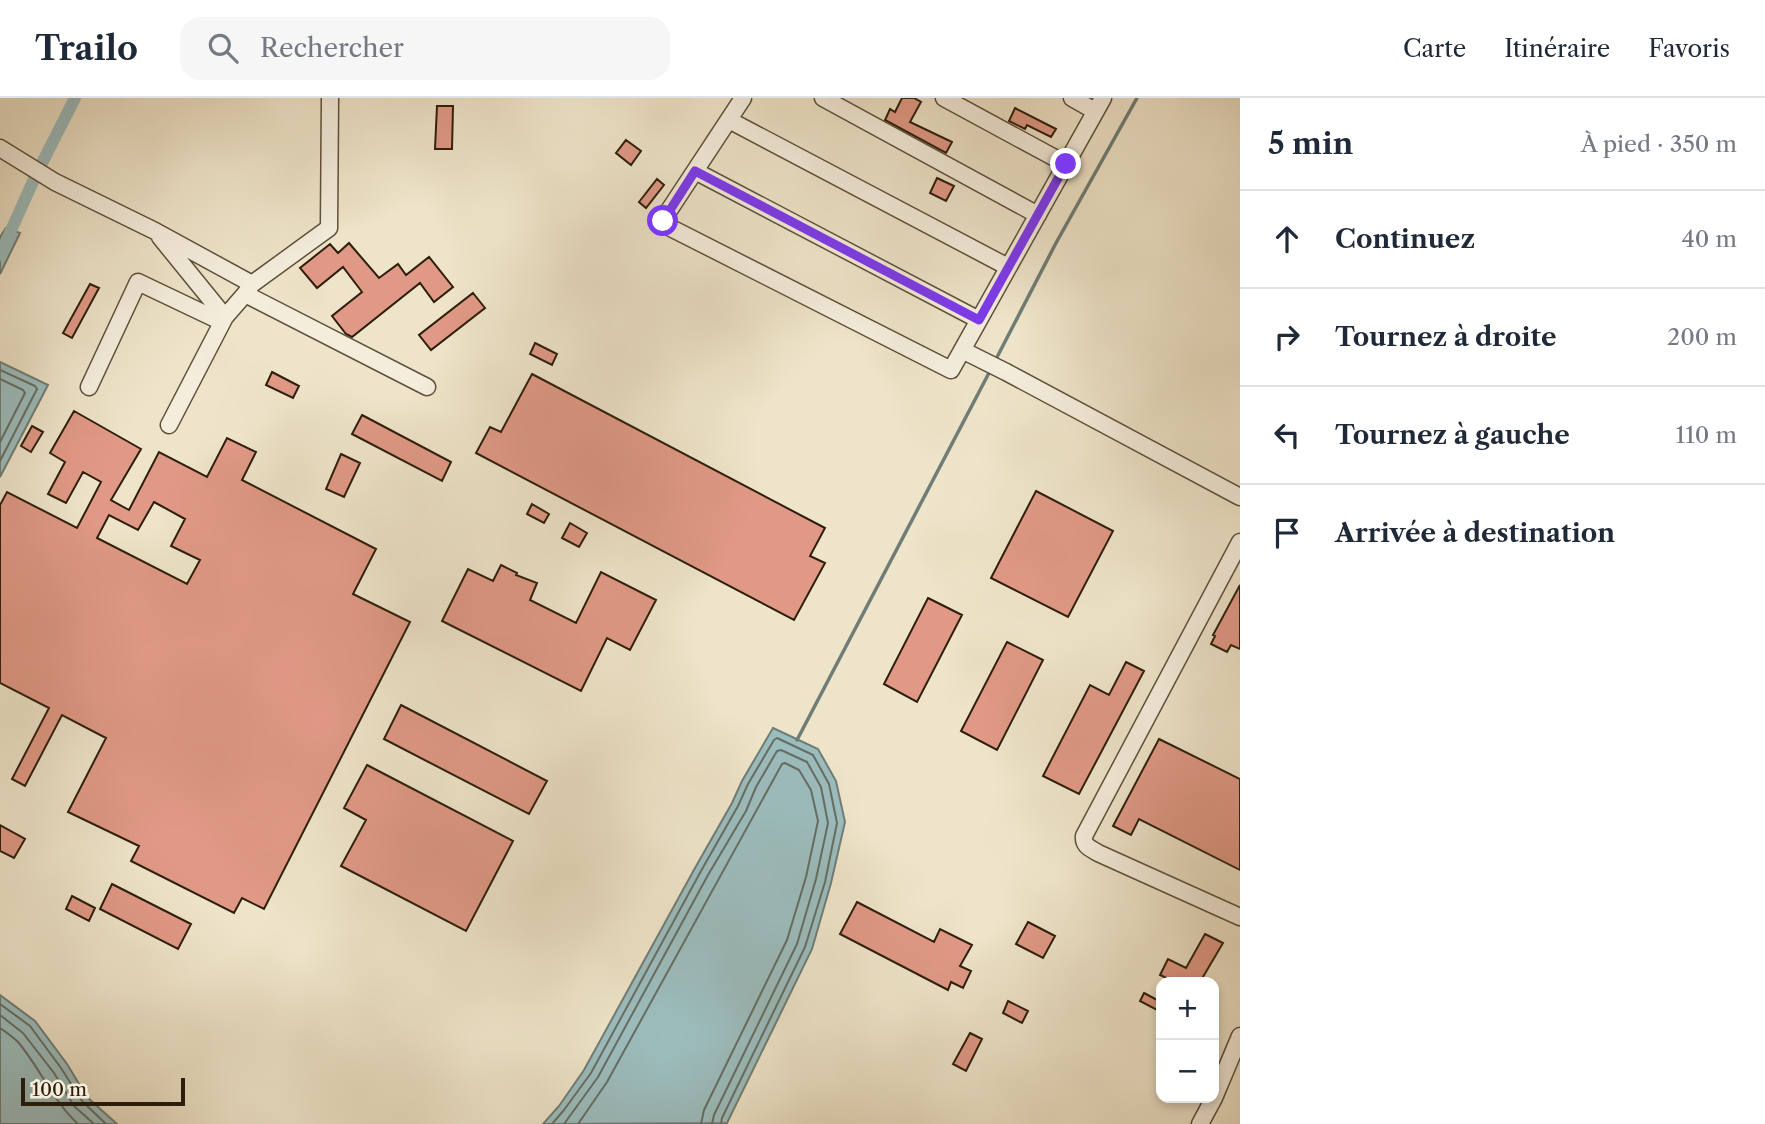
<!DOCTYPE html>
<html lang="fr">
<head>
<meta charset="utf-8">
<style>
  body { margin:0; font-family:"Libre Caslon Text",serif; background:#f6f6f7; color:#1f2937 }
  .controls { position:absolute; right:21px; bottom:21px; display:grid; overflow:hidden; border-radius:14px; box-shadow:0 4px 10px #0003 }
  .controls button { width:63px; height:63px; display:grid; place-items:center; padding:0; border:0; border-bottom:2px solid #e0e1e3; background:#fff; color:#1f2937; font:35px sans-serif }
  .scale { position:absolute; left:21px; bottom:18px; width:164px; box-sizing:border-box; padding-left:7px; border:4px solid #2d1e0a; border-top:0; font-size:19px; line-height:24px; white-space:nowrap; color:#2d1e0a; -webkit-text-stroke:5px #f4eddc; paint-order:stroke }
  .stop { position:absolute; width:21px; height:21px; margin:-16px; border:5px solid #7c3aed; border-radius:50%; background:#fff }
  .stop.end { background:#7c3aed; border-color:#fff; box-shadow:0 2px 7px #0008 }
  .list { margin:0; padding:0; list-style:none }
  h2 { display:flex; justify-content:space-between; align-items:center; height:91px; margin:0; padding:0 28px; font-size:30px }
  h2 small { font-size:23px; font-weight:400; color:#747a83 }
  .list li { display:grid; grid-template-columns:46px 1fr auto; gap:21px; align-items:center; box-sizing:border-box; height:98px; padding:0 28px; border-top:2px solid #e0e1e3 }
  .list b { display:block; font-size:26px; white-space:nowrap }
  .list em { font-size:23px; font-style:normal; color:#747a83 }
  .icon { flex:none; width:38px; height:38px; fill:none; stroke:currentColor; stroke-width:2; stroke-linecap:round; stroke-linejoin:round }
  .map { position:relative; flex:none; width:1240px; height:1026px; overflow:hidden }
  header { display:flex; align-items:center; gap:42px; box-sizing:border-box; height:98px; padding:0 35px; background:#fff; border-bottom:2px solid #e0e1e3 }
  header strong { font-size:33px }
  nav { display:flex; gap:38px; margin-inline-start:auto; font-size:24px }
  .search { width:490px; height:63px; background:#f6f6f7; display:flex; align-items:center; gap:18px; box-sizing:border-box; padding:0 24px; border-radius:21px; color:#747a83; font-size:26px }
  main { display:flex }
  aside { flex:1; background:#fff }
  .map>svg:first-child { display:block }
</style>
</head>
<body>
<header>
<strong>Trailo</strong>
<div class="search"><svg class="icon" aria-label="search" viewBox="0 0 24 24"><circle cx="10" cy="10" r="6"/><path d="M15 15l6 6"/></svg>Rechercher</div>
<nav><a>Carte</a><a>Itinéraire</a><a>Favoris</a></nav>
</header>
<main>
<div class="map">
<svg width="1240" height="1026" viewBox="0 0 1240 1026">
  <rect width="100%" height="100%" fill="#eee4c9"/>
  <filter id="stains"><feTurbulence type="fractalNoise" baseFrequency=".00286" numOctaves="4"/><feColorMatrix values="0 0 0 0 .2 0 0 0 0 .09 0 0 0 0 .02 0 0 0 .5 -.17"/></filter>
  <radialGradient id="worn" r=".72"><stop offset=".6" stop-color="#630" stop-opacity="0"/><stop offset="1" stop-color="#630" stop-opacity=".3"/></radialGradient>
  <path fill="#9cbdbe" stroke="#707d76" stroke-width="2" d="M6 130 20 135 0 176V139Z
    M0 264 48 287 0 379Z
    M773 630 818 651 836 683 845 724 831 785 812 851 727 1025 543 1026 559 1008 584 972 695 770 732 705 742 683Z
    M0 897 35 923 67 966 87 999 117 1026H0Z"/>
  <g fill="none" stroke-linecap="round" stroke-linejoin="round">
    <path stroke="#646e64" stroke-width="2" d="M0 272 35 288 37 291 0 363
      M0 281 23 292 25 295 0 344
      M0 906 30 928 61 970 82 1003 106 1026
      M0 917 23 935 54 975 74 1008 94 1026
      M0 930C6 934 13 939 18 944 40 970 53 1003 78 1026
      M552 1026 564 1012 591 975 701 773 738 708 748 686 774 642 777 640 813 657 829 686 837 725 825 784 805 849 722 1020 721 1026
      M564 1026 598 979 708 777 746 713 756 689 777 653 781 652 807 664 821 689 828 725 816 781 797 846 714 1017 712 1026
      M578 1026 607 984 782 666 785 665 799 672 811 692 818 723 806 779 787 842 704 1012 701 1026"/>
    <path stroke="#707d76" stroke-width="3.5" d="M995 263 1056 145 1137 0
      M797 642 990 273"/>
    <path stroke="#9cbdbe" stroke-width="12" d="M0 157 35 79 75 0"/>
  </g>
  <path fill="#e09986" stroke="#2d1e0a" stroke-width="2" fill-rule="evenodd" d="M902 0H914L921 4 910 24 952 44 946 55 885 22 890 11 895 14Z
    M437 8H453L452 51H435Z
    M1015 10 1056 31 1051 39 1027 27 1025 31 1009 23Z
    M626 42 641 53 631 67 616 55Z
    M937 80 954 88 946 103 930 95Z
    M657 81 664 87 646 110 639 104Z
    M349 145 379 180 398 166 406 177 429 159 453 189 434 204 420 185 352 239 346 236 332 218 362 194 343 169 317 190 300 170 330 146 338 155Z
    M90 186 99 190 72 240 63 235Z
    M473 195 485 210 431 252 419 237Z
    M535 245 557 256 552 267 530 256Z
    M272 274 299 288 293 300 266 287Z
    M532 276 825 430 810 458 825 465 794 522 476 355 490 329 501 334Z
    M74 313 141 351 111 402 129 412 159 354 207 379 227 340 256 354 242 382 376 451 353 496 410 524 264 811 242 800 234 815 131 763 139 748 68 714 106 640 62 617 25 688 12 681 49 610 0 585V407L7 394 77 430 101 384 83 374 66 405 48 396 65 364 50 355ZM154 404 185 421 171 448 200 462 187 486 97 440 109 417 138 432Z
    M362 317 451 364 442 383 352 336Z
    M32 328 43 334 31 354 21 348Z
    M341 356 360 365 344 399 326 391Z
    M1036 393 1113 433 1068 519 991 480Z
    M532 406 549 416 544 425 527 416Z
    M570 425 587 435 579 449 562 440Z
    M501 467 517 475 516 477 537 485 530 502 576 525 601 474 656 502 630 552 607 540 581 593 442 523 468 471 493 483Z
    M1240 487V551L1231 547 1227 554 1211 546 1215 538 1213 537Z
    M928 500 962 517 917 604 884 586Z
    M1007 544 1043 562 997 652 961 633Z
    M1126 564 1144 573 1079 696 1043 678 1090 587 1109 597Z
    M401 607 547 683 529 716 384 641Z
    M1159 641 1240 681V772L1139 721 1131 737 1113 728Z
    M367 667 513 743 466 833 341 768 366 722 344 710Z
    M0 727 25 741 14 760 0 753Z
    M112 786 191 826 178 851 100 811Z
    M72 798 95 810 89 823 66 811Z
    M857 804 934 844 940 831 972 847 960 868 971 873 963 890 951 884 948 892 840 836Z
    M1028 824 1055 838 1043 860 1016 846Z
    M1205 836 1223 845 1200 884H1175L1160 877 1168 861 1186 870Z
    M1144 895 1161 904 1157 912 1140 903Z
    M1008 903 1028 913 1022 925 1003 915Z
    M970 935 982 941 966 973 953 966Z"/>
  <g fill="none" stroke-linecap="round" stroke-linejoin="round">
    <defs>
      <path id="minor" d="M743 0 662 123 663 126 951 272 1103 0
        M823 0 1038 117
        M944 0 1066 66
        M1072 0 1095 13
        M729 22 1008 169
        M0 50 55 84 155 133 252 186
        M695 73 979 222
        M160 139 225 219
        M245 196 427 289
        M962 252 1006 274 1240 399
        M89 289 138 184 222 224
        M169 327 225 219 245 196 252 186 329 130 330 0
        M1240 444 1084 738C1083 748 1090 750 1098 755L1240 819
        M1214 1000 1240 938
        M1200 1026 1214 1000"/>
    </defs>
    <use href="#minor" stroke="#5d503a" stroke-width="19"/>
    <use href="#minor" stroke="#f4eddc" stroke-width="16"/>
  </g>
  <g fill="none" stroke-linecap="round" stroke-linejoin="round">
    <path stroke="#7c3aed" stroke-width="9" d="M663 123 695 73 979 222 1066 66"/>
  </g>
  <rect width="100%" height="100%" filter="url(#stains)"/>
  <rect width="100%" height="100%" fill="url(#worn)"/>
</svg>
<div class="controls">
<button>+</button>
<button>−</button>
</div>
<div class="scale">100 m</div>
<div class="stop" style="left:663px;top:123px"></div>
<div class="stop end" style="left:1066px;top:66px"></div>
</div>
<aside>
<h2>5 min<small>À pied · 350 m</small></h2>
<ul class="list">
<li><svg class="icon" aria-label="ahead" viewBox="0 0 24 24"><path d="M12 20V5M6 11l6-6 6 6"/></svg><div><b>Continuez</b></div><em>40 m</em></li>
<li><svg class="icon" aria-label="right" viewBox="0 0 24 24"><path d="M7 20v-9h11M14 6l5 5-5 5"/></svg><div><b>Tournez à droite</b></div><em>200 m</em></li>
<li><svg class="icon" aria-label="left" viewBox="0 0 24 24"><path d="M17 20v-9H6M10 6l-5 5 5 5"/></svg><div><b>Tournez à gauche</b></div><em>110 m</em></li>
<li><svg class="icon" aria-label="arrive" viewBox="0 0 24 24"><path d="M6 21V4h12l-3 4 3 4H6"/></svg><div><b>Arrivée à destination</b></div></li>
</ul>
</aside>
</main>
</body>
</html>
